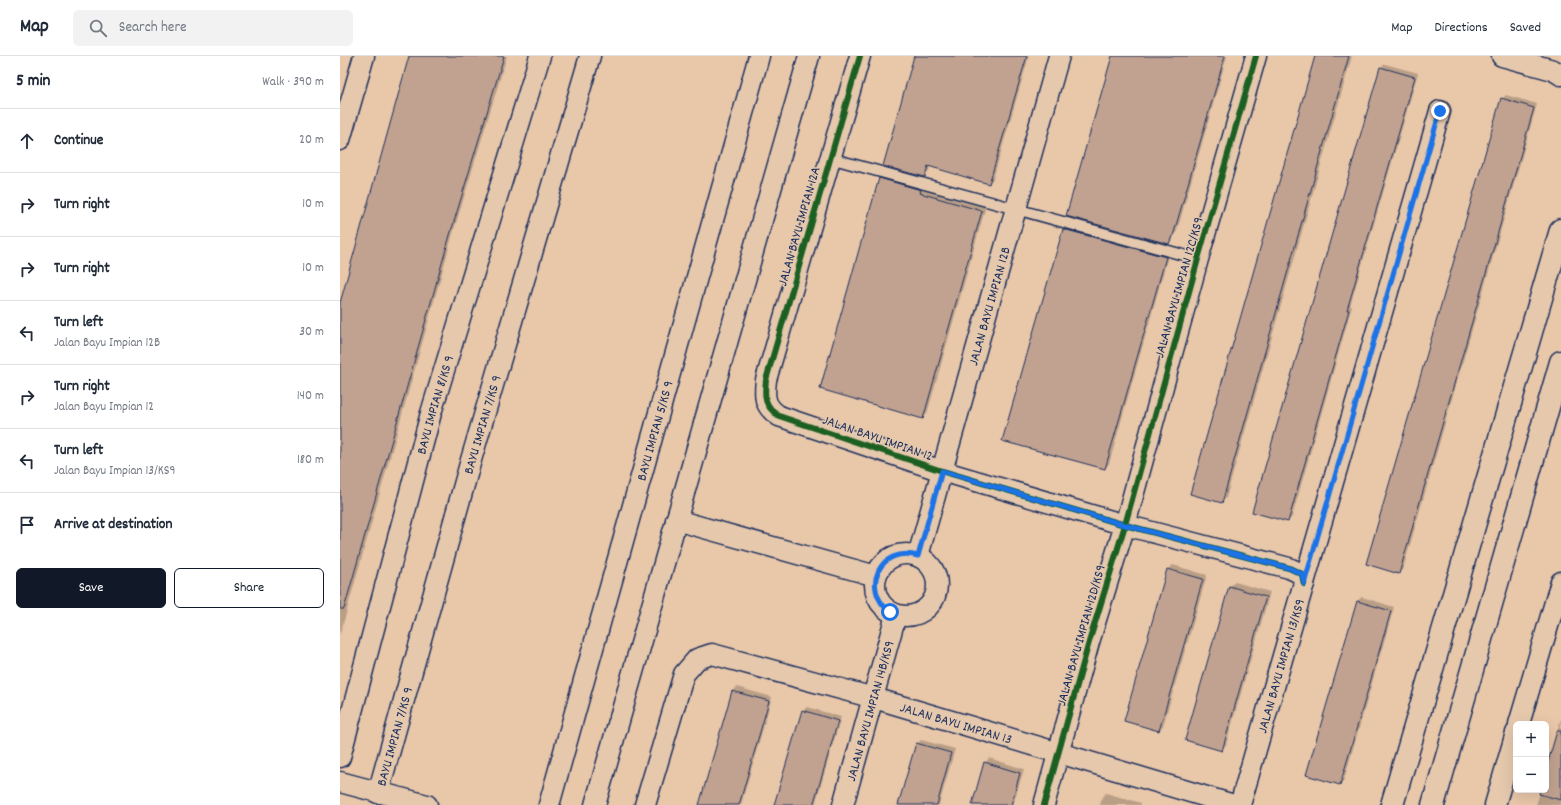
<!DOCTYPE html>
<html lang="en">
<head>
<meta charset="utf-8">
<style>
  body { margin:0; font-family:Dekko,sans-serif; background:#f2f2f3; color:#1f2937 }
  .controls { position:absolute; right:12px; bottom:12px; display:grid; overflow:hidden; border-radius:6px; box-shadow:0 4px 16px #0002 }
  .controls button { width:36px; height:36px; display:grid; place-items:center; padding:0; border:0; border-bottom:1px solid #e0e1e3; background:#fff; color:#1f2937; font:20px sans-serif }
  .stop { position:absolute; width:12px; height:12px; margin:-9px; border:3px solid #1a73e8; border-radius:50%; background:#fff }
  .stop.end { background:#1a73e8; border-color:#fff; box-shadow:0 1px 4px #0008 }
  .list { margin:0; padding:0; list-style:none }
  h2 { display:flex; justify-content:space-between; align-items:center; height:52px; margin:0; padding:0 16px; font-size:17px }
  h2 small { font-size:13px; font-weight:400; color:#747a83 }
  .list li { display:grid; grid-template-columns:26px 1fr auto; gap:12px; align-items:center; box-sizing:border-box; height:64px; padding:0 16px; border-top:1px solid #e0e1e3 }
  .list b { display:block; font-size:15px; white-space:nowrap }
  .list p { margin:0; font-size:13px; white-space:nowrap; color:#747a83 }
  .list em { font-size:13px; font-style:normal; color:#747a83 }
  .actions { display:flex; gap:8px; padding:12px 16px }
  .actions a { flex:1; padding:9px 0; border:1px solid #111827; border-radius:6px; text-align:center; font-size:14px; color:#111827 }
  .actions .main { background:#111827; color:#fff }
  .icon { flex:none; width:22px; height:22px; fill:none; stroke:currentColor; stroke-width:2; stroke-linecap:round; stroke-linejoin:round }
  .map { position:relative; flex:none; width:1221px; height:749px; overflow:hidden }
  header { display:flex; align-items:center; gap:24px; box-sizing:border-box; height:56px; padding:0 20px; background:#fff; border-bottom:1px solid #e0e1e3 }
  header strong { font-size:19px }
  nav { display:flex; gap:22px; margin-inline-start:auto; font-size:14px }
  .search { width:280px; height:36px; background:#f2f2f3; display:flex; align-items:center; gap:10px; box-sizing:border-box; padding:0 14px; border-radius:6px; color:#747a83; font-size:15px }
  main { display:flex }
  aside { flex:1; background:#fff }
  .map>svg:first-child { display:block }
</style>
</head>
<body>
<header>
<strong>Map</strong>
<div class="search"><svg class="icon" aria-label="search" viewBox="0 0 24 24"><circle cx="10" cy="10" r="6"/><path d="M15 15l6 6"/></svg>Search here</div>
<nav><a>Map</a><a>Directions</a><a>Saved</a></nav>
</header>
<main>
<aside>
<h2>5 min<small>Walk · 390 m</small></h2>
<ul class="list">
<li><svg class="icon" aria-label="ahead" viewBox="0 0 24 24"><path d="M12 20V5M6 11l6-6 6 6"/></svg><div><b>Continue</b></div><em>20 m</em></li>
<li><svg class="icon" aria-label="right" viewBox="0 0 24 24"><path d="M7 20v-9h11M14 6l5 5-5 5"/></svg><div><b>Turn right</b></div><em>10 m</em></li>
<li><svg class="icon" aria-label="right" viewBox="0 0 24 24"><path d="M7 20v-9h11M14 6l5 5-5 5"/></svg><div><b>Turn right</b></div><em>10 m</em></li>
<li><svg class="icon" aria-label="left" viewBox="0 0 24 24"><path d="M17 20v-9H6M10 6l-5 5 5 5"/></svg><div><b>Turn left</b><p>Jalan Bayu Impian 12B</p></div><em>30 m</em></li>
<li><svg class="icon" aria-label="right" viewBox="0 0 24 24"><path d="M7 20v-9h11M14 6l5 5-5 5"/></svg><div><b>Turn right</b><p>Jalan Bayu Impian 12</p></div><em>140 m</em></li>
<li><svg class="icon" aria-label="left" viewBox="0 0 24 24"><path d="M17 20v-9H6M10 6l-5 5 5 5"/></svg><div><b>Turn left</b><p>Jalan Bayu Impian 13/KS9</p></div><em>180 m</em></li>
<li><svg class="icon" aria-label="arrive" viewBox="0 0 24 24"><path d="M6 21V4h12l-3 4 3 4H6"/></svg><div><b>Arrive at destination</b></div></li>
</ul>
<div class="actions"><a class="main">Save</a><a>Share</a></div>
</aside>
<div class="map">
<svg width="1221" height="749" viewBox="0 0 1221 749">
  <rect width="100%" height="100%" fill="#e9c7a9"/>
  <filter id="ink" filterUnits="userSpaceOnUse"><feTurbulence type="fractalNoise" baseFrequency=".025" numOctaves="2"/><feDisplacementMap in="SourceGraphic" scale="8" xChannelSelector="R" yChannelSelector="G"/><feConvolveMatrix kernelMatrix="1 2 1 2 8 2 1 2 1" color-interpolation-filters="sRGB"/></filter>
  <g filter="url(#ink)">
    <path fill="#0003" d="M70 0H167L114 174 0 579V248Z
      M575 0H689L653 123 649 127 590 109 589 116 584 120Z
      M773 0H887L837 175 833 183 829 187Z
      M976 0H1012L886 442 882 446Z
      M1045 8 1078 17 1010 250H1012L952 461 948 465 1041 12Z
      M1166 39 1197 48 1063 513 1059 517 1162 43Z
      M545 119 584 133 646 150 587 358 583 362 540 123Z
      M728 169 829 197 769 408 765 412 663 384 723 173Z
      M833 509 867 519 823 670 819 674 785 664 828 513Z
      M895 526 930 536 886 689 882 693 890 530Z
      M1022 541 1054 551 1004 724 1000 728 1017 545Z
      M397 631 432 641 401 749H361L393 635Z
      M467 651 501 661 475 749H435L463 655Z
      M1221 662V749H1196L1201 734H1206V715Z
      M581 684 615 693 599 749H559L577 688Z
      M649 702 684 713 673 749H633L645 707Z
      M766 737 801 747V749H760L762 742Z"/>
    <path fill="#c1a291" stroke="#1b2f5e" d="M69 0H164L110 179 4 553H0V247Z
      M574 0H687L649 128 588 110 585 121 543 110Z
      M772 0H885L833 180H832L829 188 726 160Z
      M975 0H1009L882 447 850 438Z
      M1040 11 1075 21 1007 254H1009L948 466 912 456Z
      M1161 42 1194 52 1059 518 1026 508Z
      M539 122 581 134 580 137 642 155 583 363 480 333Z
      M723 173 826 201 765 413 662 385Z
      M827 513 863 523 819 675 784 665Z
      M889 530 926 541 882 695 845 684Z
      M1017 545 1051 555 1000 729 966 719Z
      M392 635 429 645 399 749H359Z
      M462 654 498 665 481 723 473 749H434Z
      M1217 675H1221V744L1199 738 1200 734H1206V713Z
      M576 687 611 697 597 749H558Z
      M644 706 680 717 671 749H632Z"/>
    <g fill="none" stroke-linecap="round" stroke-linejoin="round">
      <defs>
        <path id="service" d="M490 102 858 203"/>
        <g id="minor">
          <path d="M520 0 426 324C424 341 424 350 439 360L602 415 785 469 949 512 962 518 964 528"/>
          <path d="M1162 0 1213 14 1221 19"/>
          <path d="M0 84 24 0"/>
          <path d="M336 464 536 520"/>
          <circle cx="566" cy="529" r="31"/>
          <path id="s1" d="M578 500 719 0"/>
          <path d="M1179 668 1221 526"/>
          <path id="s2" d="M0 701 91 357 200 0"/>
          <path d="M0 726 87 749"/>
          <path id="s3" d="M38 737 131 404 250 0"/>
          <path id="s4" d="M209 749 419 0"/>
          <path d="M255 749 469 0"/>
          <path id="s5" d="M305 749 344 618 357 603 372 598 534 642 894 749"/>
          <path id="s6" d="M503 749 556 559"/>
          <path d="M704 749 749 586 785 469 858 203 916 0"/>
          <path id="s7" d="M900 749 1100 55"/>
          <path d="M1155 749 1176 677"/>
        </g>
        <path id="tertiary" d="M1052 749 1221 174
          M1093 749 1221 306"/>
      </defs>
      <use href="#service" stroke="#1b2f5e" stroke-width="13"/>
      <use href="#minor" stroke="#1b2f5e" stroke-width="23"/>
      <use href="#tertiary" stroke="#1b2f5e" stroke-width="25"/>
      <use href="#service" stroke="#e6c9ad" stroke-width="10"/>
      <use href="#minor" stroke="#e6c9ad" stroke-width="20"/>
      <use href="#tertiary" stroke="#e6c9ad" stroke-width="22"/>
      <defs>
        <path id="cycleway" d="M520 0 426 324C424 341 424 350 439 360L602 415 785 469 949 512 962 518 964 528
          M704 749 749 586 785 469 858 203 916 0"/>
      </defs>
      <use href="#cycleway" stroke="#e6c9ad" stroke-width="8"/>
      <use href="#cycleway" stroke="#1b5e20" stroke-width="6"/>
    </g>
  </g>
  <g fill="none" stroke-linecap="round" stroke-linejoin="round" filter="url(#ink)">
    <path stroke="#1a73e8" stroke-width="5" d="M550 556C520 532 540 489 578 500L602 415 785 469 949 512 962 518 964 528 1100 55"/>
  </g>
  <g text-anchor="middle" stroke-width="3" stroke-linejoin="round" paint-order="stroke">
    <g font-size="14" fill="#1b2f5e" stroke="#e6c9ad">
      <text transform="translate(458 170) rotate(-74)" y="5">JALAN BAYU IMPIAN 12A</text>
      <text transform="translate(838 231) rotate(-74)" y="5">JALAN BAYU IMPIAN 12C/KS9</text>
      <text dy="5" stroke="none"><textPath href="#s1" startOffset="260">JALAN BAYU IMPIAN 12B</textPath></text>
      <text dy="5" stroke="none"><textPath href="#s2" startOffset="365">BAYU IMPIAN 8/KS 9</textPath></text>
      <text dy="5" stroke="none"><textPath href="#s3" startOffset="383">BAYU IMPIAN 7/KS 9</textPath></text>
      <text dy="5" stroke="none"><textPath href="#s4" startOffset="389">BAYU IMPIAN 5/KS 9</textPath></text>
      <text transform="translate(538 381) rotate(19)" y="5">JALAN BAYU IMPIAN 12</text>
      <text transform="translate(740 579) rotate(-74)" y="5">JALAN BAYU IMPIAN 12D/KS9</text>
      <text dy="5" stroke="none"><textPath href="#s7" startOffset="145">JALAN BAYU IMPIAN 13/KS9</textPath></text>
      <text dy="5" stroke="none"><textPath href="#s6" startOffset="98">JALAN BAYU IMPIAN 14B/KS9</textPath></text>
      <text dy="5" stroke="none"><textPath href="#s5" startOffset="426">JALAN BAYU IMPIAN 13</textPath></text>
      <text dy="5" stroke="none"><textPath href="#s3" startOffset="59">BAYU IMPIAN 7/KS 9</textPath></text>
    </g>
  </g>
</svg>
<div class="controls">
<button>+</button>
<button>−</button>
</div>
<div class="stop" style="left:550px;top:556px"></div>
<div class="stop end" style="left:1100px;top:55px"></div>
</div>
</main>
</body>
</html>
